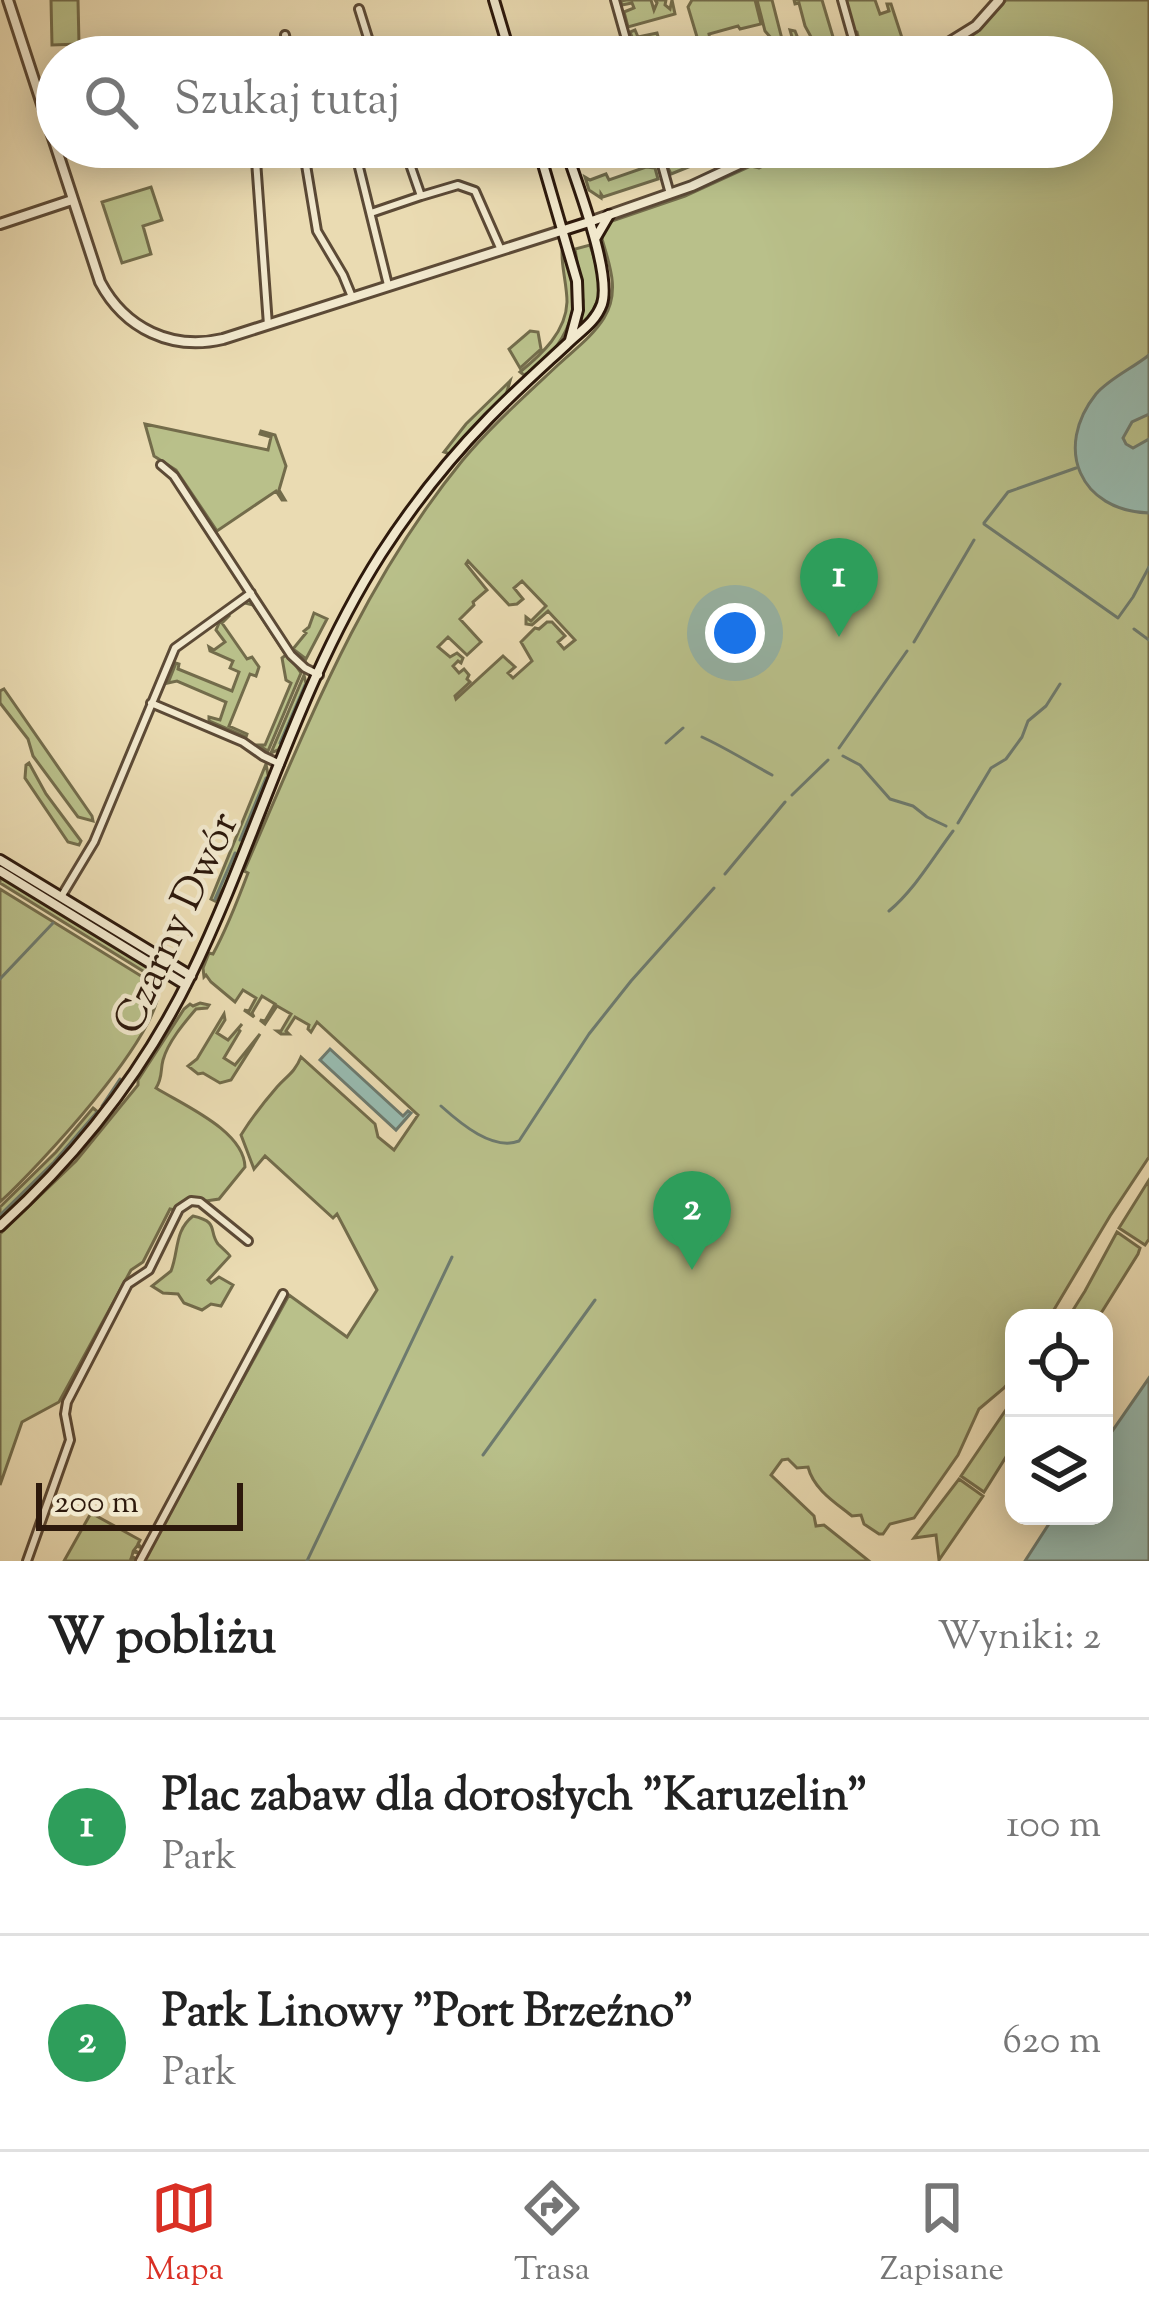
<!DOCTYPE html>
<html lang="pl">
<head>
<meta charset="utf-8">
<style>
  body { margin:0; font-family:"Sorts Mill Goudy",serif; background:#f2f2f2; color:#222 }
  .controls { position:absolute; right:36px; bottom:36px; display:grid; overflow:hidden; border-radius:24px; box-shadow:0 6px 30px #0003 }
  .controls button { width:108px; height:108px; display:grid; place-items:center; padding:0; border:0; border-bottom:3px solid #e0e0e0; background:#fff; color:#222; font:60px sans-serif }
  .scale { position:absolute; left:36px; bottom:30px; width:207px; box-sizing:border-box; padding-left:12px; border:6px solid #2d190c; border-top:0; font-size:33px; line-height:42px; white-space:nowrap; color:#2d190c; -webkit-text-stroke:9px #f1e8cd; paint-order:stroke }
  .you { position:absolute; left:735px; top:633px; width:42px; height:42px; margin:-30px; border:9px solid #fff; border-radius:50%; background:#1a73e8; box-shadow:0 0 0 18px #1a73e833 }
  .badge { display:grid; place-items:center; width:78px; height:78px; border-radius:50%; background:#d93025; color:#fff; font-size:39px; font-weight:700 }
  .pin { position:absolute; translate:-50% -99px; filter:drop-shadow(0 3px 6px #0008) }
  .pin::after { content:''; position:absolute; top:63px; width:42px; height:36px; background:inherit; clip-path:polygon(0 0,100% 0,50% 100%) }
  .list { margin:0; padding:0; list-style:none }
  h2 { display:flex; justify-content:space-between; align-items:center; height:156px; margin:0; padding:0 48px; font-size:51px }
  h2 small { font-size:39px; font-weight:400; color:#767676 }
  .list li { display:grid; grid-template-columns:78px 1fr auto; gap:36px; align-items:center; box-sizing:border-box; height:216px; padding:0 48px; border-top:3px solid #e0e0e0 }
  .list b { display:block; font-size:45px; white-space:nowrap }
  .list p { margin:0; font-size:39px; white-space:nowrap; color:#767676 }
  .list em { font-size:39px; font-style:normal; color:#767676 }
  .icon { flex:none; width:66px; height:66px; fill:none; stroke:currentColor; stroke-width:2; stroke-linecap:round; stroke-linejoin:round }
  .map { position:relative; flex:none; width:1149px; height:1561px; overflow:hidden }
  .search { position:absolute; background:#fff; box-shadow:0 6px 30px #0003; left:36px; right:36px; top:36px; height:132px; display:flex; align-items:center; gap:30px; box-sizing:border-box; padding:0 42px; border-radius:66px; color:#767676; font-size:45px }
  .sheet { height:588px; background:#fff }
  nav { display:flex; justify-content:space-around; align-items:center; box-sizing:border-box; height:168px; border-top:3px solid #e0e0e0; background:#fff; font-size:33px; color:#767676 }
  nav a { display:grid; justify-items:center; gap:6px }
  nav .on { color:#d93025 }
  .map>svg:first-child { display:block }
</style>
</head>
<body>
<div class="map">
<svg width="1149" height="1561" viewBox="0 0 1149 1561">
  <rect width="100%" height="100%" fill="#eadbb2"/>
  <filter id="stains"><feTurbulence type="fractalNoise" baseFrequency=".00167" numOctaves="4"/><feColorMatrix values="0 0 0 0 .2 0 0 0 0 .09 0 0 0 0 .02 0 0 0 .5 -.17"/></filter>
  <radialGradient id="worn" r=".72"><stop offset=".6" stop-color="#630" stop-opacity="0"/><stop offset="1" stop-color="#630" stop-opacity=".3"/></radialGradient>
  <path fill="#b9c08a" stroke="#736c4b" stroke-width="3" fill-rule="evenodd" d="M51 0H78L79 44 52 45Z
    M626 0H651L654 10 657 3 655 0H666L665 5 670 9 672 0 675 14 628 27 624 12 634 8 632 3 622 5 621 1Z
    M692 0H755L761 24 740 29 738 26 709 34 714 57H703L688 7Z
    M757 0H772L782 39 792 37 790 30 795 31 801 46 777 53 772 39 765 31Z
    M794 0H822L839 57H822L805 26 799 3 795 4Z
    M845 0H875L880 14 889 11 887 4H891L906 50 895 57H867L870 55 867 42 859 40 857 32 852 31Z
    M1006 0H1149V1157L1110 1216 1049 1318H1014V1376L1004 1388 979 1409 958 1455 914 1518 890 1524 883 1534H879L864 1524 861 1515 852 1516C836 1503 814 1490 808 1467L797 1468 788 1459 782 1460 771 1475 814 1516 816 1526 824 1525 869 1561H143L289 1295 347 1337 377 1290 337 1214 333 1218 265 1156 254 1169 241 1135C251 1119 264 1102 277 1087 287 1076 295 1072 301 1057L375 1124 378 1137 394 1150 418 1115 317 1022 311 1032 308 1029 309 1025 295 1017 286 1031 289 1034H281L277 1031H281L291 1014 277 1006 265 1024 260 1020 265 1021 275 1004 262 996 252 1013 254 1017 244 1010 249 1011 256 998 243 990 235 1002 211 982 206 975 204 977 203 968 209 953 213 954C227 928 239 897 248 873L244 871C307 726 361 585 462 461 491 426 526 395 559 364 574 350 593 336 604 318 620 292 610 266 602 239L603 232 609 222 685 196 751 166 759 168 800 147H1092V57H938L977 32ZM468 561 509 605 517 604 523 599 514 588 522 581 546 606 531 621 526 617V624L532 625 548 611 575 640 564 649 558 642 565 636 552 622H547L539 629 535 628 521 642 532 661 513 678 508 673 515 667 503 656 456 699 455 696 470 682 467 679 469 675 464 669 459 673 453 666 458 661 461 663 463 658 457 653 450 657 438 647 448 637 467 655 481 642 460 619 474 605 473 602 487 590 466 564Z
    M635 30 638 37 657 33 659 40 667 38 671 57H640L630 32Z
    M661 147H690L686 151 696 147H738L671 174 665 162 670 156 664 157Z
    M646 167 655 168 658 179 603 197 601 194V198L589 190 585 177 590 180 606 174 609 180Z
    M151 187 162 220 143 226 151 254 122 263 102 202Z
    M590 245C602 281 606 300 580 329L583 301 575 249Z
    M562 254C592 294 565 354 524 375L520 372C542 354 566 332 567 302 567 286 562 269 562 254Z
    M530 331 538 332 541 349 520 368 509 349Z
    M510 381 506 395 450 454 444 452 466 424Z
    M145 424 268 450 271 437 260 434 261 431 275 435 286 466 279 490 285 500H282L276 491 217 531 176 470 154 456Z
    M248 600 251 601 301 673 268 751 258 745H265L291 683 286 680 282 658 286 655 253 605 245 603Z
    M314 613 327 619 306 659 293 649 306 633 304 631 309 627Z
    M230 615 222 623 247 659 252 657 259 667 256 676 250 674 229 726 247 734 246 737 209 721V717L220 720 226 702 177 681 168 683 176 663 179 664 178 669 232 691 239 672 230 668 233 661 210 651 209 647 214 650 225 642 216 630 220 621Z
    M304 675 307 688 284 741 278 750 271 753Z
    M4 689 92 816 93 821 78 817 33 756 28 739 0 703V691Z
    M29 763 46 794 81 841 79 845 68 842 25 778 26 765Z
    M266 764 269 780 228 881 215 901 211 899Z
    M0 876 162 976 161 977 156 979 0 883Z
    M0 889 159 987C160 1037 38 1167 0 1202Z
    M200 1003 209 1005 207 1008 196 1009C184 1023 168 1042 163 1060 160 1071 163 1077 156 1088 185 1106 244 1131 245 1167L219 1199 206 1201 189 1198 175 1210 170 1209 143 1262 131 1270 59 1402 22 1422 0 1485V1234L76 1161 138 1085V1080L184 1009 190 1004 193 1006Z
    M224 1014 225 1020 217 1033 228 1040 242 1024 238 1029 240 1031 224 1058 235 1065 260 1034 231 1080 220 1083 203 1073 198 1074 188 1066 197 1059Z
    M93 1108 99 1113 62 1158 0 1218V1207L56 1152Z
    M1149 1180V1239L1145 1245 1119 1228Z
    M193 1216C220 1222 208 1231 218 1244 219 1245 230 1255 230 1256L208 1280 211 1283 219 1277 233 1285 221 1306 211 1304 202 1310 184 1303 178 1294 163 1293 152 1286 171 1271C179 1251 174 1231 193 1216Z
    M1117 1232 1140 1248 1138 1254 1098 1318H1068L1085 1291Z
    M1014 1398V1444L984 1492 961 1476Z
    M959 1479 983 1496 939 1560 936 1535 914 1538Z
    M91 1513 140 1540 138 1544 142 1548 137 1546 134 1550 139 1553 133 1552 132 1556 136 1559 130 1558 134 1561H64Z"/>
  <path fill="#98bbb0" stroke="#6d7a6e" stroke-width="3" d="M1149 355V414L1132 422 1123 438 1126 444 1133 448 1149 439V513C1080 511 1053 448 1096 394 1110 378 1133 368 1149 355Z
    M330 1049 403 1116 408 1111 411 1113 396 1130 320 1060Z
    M1149 1378V1561H1025L1054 1516H1104V1443Z"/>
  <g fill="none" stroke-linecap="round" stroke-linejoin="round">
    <path stroke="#6d7a6e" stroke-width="3" d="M984 523 1008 492 1076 468
      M984 524 1118 618 1133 597 1149 567
      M1134 629 1149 640
      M914 642 974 540
      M702 737C726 748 748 762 772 775
      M280 743 305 685
      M666 743 683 728
      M839 748 907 651
      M843 756 860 765 890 799 913 806 927 817 946 826
      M792 795 828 760
      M958 823 991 768 1006 759 1022 737 1028 721 1046 706 1060 684
      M240 840 266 778
      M725 874 785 802
      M215 899 235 853
      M889 911C915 889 932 859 953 831
      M0 979 53 923
      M102 1106 120 1079
      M441 1106C461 1124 493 1151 519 1141L589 1034 631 981 714 888
      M0 1215 54 1162 97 1112
      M483 1455 595 1300
      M307 1561 452 1257"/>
    <defs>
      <path id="minor" d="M615 0 631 57
        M842 0 858 57
        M359 9 374 57
        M285 35 289 57
        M255 147 268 325
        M303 147 317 231 343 275 352 297
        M354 147 388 285
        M404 147 421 196 458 185 475 191 501 250
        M657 147 670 194
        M371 213 421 196
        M161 465 174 476 291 655 305 668 319 675
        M151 703 243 742 263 756 280 764
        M61 897 94 842 175 648 251 593
        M27 1561 70 1440 65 1414 67 1402 128 1284 149 1270 179 1209 191 1201 200 1202 248 1241
        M140 1561 283 1294"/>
      <path id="tertiary" d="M8 0 100 282C125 329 172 351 223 339L564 230
        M926 57 976 26 999 0
        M589 222 692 186 776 147
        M0 224 72 200"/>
      <path id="secondary" d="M494 0 511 57
        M538 147 577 281 578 310 570 340
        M564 230 589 222
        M595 239 609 215
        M0 860 191 976
        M0 871 186 985
        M0 1226C79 1154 144 1071 191 975 258 837 298 684 381 554 412 506 448 460 488 419 513 393 540 369 567 344 580 331 595 323 602 304 612 273 576 181 565 147"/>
    </defs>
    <use href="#minor" stroke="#5c4a36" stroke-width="12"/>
    <use href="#tertiary" stroke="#5c4a36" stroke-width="14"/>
    <use href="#secondary" stroke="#2d190c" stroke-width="14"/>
    <use href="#minor" stroke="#f1e8cd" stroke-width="6"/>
    <use href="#tertiary" stroke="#f1e8cd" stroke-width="8"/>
    <use href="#secondary" stroke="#f1e8cd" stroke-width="8"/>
  </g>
  <g text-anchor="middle" stroke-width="9" stroke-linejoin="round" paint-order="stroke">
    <g font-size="42" fill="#2d190c" stroke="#f1e8cd">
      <text transform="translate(174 922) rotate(-65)" y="15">Czarny Dwór</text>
    </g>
  </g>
  <rect width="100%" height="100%" filter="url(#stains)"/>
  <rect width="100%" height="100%" fill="url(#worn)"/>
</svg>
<div class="controls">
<button><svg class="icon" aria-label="locate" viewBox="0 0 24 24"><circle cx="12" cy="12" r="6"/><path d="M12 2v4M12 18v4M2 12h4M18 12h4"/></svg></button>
<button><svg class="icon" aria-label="layers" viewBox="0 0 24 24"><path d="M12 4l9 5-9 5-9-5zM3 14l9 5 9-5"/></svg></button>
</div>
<div class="scale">200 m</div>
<div class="you"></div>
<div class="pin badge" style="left:839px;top:637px;background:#2e9e5b">1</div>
<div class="pin badge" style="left:692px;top:1270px;background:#2e9e5b">2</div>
<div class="search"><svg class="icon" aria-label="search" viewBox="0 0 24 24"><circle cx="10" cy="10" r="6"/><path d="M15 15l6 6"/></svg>Szukaj tutaj</div>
</div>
<section class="sheet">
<h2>W pobliżu<small>Wyniki: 2</small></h2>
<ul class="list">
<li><span class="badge" style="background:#2e9e5b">1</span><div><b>Plac zabaw dla dorosłych &quot;Karuzelin&quot;</b><p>Park</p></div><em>100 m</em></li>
<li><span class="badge" style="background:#2e9e5b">2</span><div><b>Park Linowy &quot;Port Brzeźno&quot;</b><p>Park</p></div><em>620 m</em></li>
</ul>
</section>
<nav>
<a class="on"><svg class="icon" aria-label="map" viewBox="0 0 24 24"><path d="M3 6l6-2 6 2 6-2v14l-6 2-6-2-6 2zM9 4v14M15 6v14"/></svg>Mapa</a>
<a><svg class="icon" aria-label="directions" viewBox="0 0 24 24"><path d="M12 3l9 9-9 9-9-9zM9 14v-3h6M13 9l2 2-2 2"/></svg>Trasa</a>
<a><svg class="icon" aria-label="saved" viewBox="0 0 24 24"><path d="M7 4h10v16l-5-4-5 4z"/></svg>Zapisane</a>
</nav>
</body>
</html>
